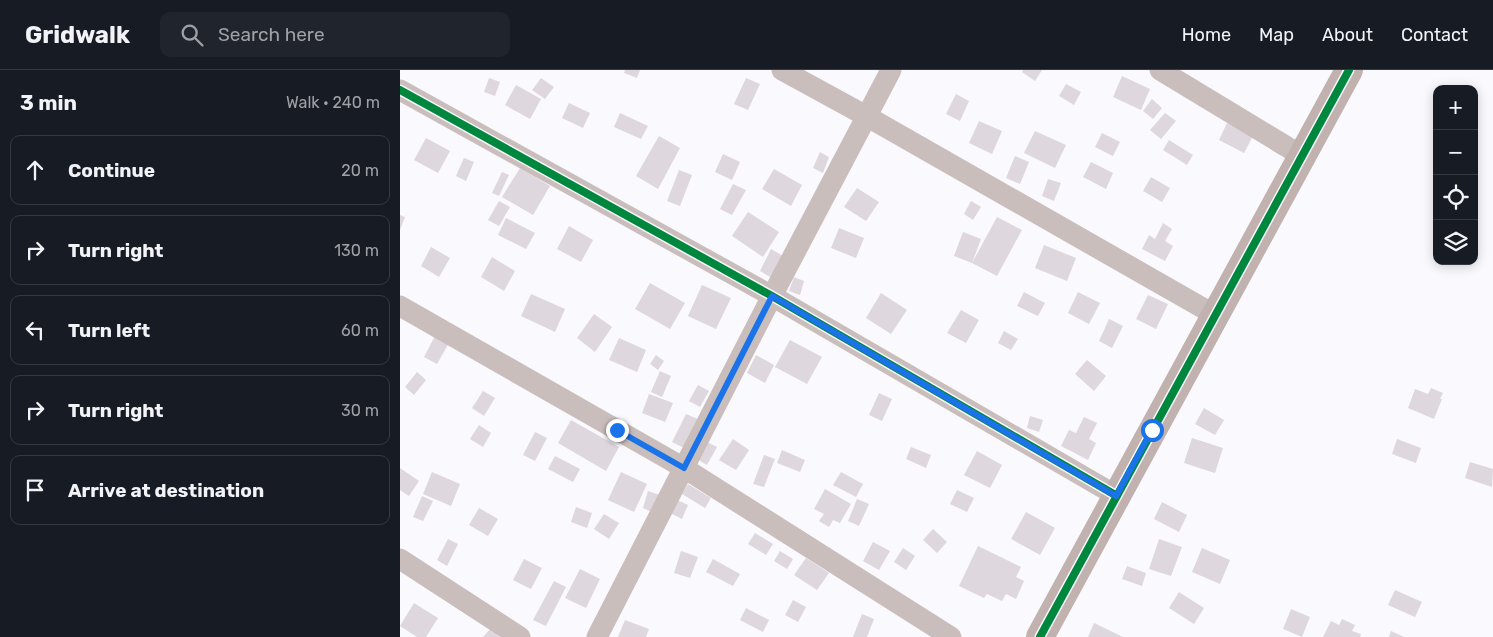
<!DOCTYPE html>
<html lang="en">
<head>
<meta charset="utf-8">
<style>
  body { margin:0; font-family:Rubik,sans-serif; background:#20242c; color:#f1f3f6 }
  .controls { position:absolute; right:15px; top:15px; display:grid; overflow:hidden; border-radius:10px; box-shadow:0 2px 12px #0003 }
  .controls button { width:45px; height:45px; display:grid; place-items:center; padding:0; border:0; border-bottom:1px solid #363941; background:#171b24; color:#f1f3f6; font:25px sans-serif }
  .stop { position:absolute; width:15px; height:15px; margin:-11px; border:4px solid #1a73e8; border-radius:50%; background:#fff }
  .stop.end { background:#1a73e8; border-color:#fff; box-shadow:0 1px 5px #0008 }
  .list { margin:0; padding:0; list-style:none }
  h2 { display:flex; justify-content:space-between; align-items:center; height:65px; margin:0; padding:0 20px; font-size:21px }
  h2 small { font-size:16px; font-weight:400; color:#9ea1a6 }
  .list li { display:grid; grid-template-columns:32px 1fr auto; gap:15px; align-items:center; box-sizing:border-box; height:70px; margin:0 10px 10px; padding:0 10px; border:1px solid #363941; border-radius:10px }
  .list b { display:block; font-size:19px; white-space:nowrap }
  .list em { font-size:16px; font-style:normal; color:#9ea1a6 }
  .icon { flex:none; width:28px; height:28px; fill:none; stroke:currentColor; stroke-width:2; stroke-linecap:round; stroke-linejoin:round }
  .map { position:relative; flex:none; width:1093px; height:567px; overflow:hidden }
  header { display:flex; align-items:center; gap:30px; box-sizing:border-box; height:70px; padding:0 25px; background:#171b24; border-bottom:1px solid #363941 }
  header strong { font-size:24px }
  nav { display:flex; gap:28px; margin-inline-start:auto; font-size:18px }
  .search { width:350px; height:45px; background:#20242c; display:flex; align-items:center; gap:12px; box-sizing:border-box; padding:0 18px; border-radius:10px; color:#9ea1a6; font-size:19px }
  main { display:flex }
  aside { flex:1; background:#171b24 }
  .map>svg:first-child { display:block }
</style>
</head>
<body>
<header>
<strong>Gridwalk</strong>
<div class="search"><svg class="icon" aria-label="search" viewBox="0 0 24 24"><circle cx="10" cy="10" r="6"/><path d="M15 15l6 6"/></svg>Search here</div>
<nav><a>Home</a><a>Map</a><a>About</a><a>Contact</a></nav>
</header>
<main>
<aside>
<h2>3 min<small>Walk · 240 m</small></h2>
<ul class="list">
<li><svg class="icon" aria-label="ahead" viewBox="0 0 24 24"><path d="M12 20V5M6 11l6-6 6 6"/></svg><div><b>Continue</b></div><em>20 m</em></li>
<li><svg class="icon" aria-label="right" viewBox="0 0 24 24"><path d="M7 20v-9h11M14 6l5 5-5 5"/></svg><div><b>Turn right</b></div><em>130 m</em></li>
<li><svg class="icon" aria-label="left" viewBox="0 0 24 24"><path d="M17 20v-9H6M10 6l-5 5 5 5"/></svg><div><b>Turn left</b></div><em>60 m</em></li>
<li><svg class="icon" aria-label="right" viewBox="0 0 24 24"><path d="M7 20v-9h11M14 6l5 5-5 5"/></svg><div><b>Turn right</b></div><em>30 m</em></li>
<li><svg class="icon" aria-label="arrive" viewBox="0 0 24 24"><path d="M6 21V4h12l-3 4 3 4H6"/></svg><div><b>Arrive at destination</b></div></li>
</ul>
</aside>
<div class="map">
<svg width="1093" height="567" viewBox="0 0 1093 567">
  <rect width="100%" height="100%" fill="#faf9fd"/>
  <path fill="#ded7de" d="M225 0H240L237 8 224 3Z
    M623 0H642L635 11 622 2Z
    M722 6 750 19 741 40 713 27Z
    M89 8 100 12 95 26 84 22Z
    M141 8 154 17 145 29 132 20Z
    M346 8 360 14 348 40 334 34Z
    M666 14 681 22 674 35 659 26Z
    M116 15 141 29 130 49 105 35Z
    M556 24 569 31 560 51 546 44Z
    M752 29 762 38 753 49 743 41Z
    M169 33 190 43 183 58 162 48Z
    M220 43 248 56 241 69 214 57Z
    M765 43 776 51 761 69 750 60Z
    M579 51 602 61 592 84 569 73Z
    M827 53 853 66 844 83 819 70Z
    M635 61 666 75 655 98 624 83Z
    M702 63 720 72 713 86 695 77Z
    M259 66 280 78 258 119 236 106Z
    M26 68 50 81 38 103 14 90Z
    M769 70 793 85 787 95 763 80Z
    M420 82 429 87 423 103 413 98Z
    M323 84 340 92 332 110 315 102Z
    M615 86 629 92 620 114 606 108Z
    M64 88 74 92 66 111 56 106Z
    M691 92 713 103 706 119 683 107Z
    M120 98 150 116 133 145 102 127Z
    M374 99 402 115 391 136 362 119Z
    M279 100 292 105 280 136 267 131Z
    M102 102 109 105 99 126 92 123Z
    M751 107 770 118 762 132 743 121Z
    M648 109 661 113 654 131 642 126Z
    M333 114 346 120 332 145 320 139Z
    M457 118 479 132 466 151 444 137Z
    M99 131 110 137 99 156 88 150Z
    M571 131 581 137 573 150 564 144Z
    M348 142 379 162 363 187 332 166Z
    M0 145 5 147 0 160Z
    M597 147 622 160 597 206 572 193 554 186 563 162 581 169 572 193Z
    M106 148 135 163 126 179 98 165Z
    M763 153 772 159 765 171 773 176 765 191 742 179 749 165 755 169Z
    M169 156 193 170 181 192 157 179Z
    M439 158 464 168 456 188 431 178Z
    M644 175 676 188 667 211 635 198Z
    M31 177 50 188 39 207 21 196Z
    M371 179 383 186 372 208 360 201Z
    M92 187 115 201 104 221 81 207Z
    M394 207 404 211 400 225 389 221Z
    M250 213 285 233 270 259 235 239Z
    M302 215 331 228 316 259 288 246Z
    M624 222 645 233 638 246 617 236Z
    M678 222 700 233 689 254 668 243Z
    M481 223 507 240 491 264 466 248Z
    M131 224 165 239 155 262 121 246Z
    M748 225 768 234 756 259 736 249Z
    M561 240 579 250 566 273 547 263Z
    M194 244 212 257 195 282 177 268Z
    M709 249 723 256 712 278 699 271Z
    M604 261 618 269 611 280 598 273Z
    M35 266 49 273 37 294 24 287Z
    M219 268 246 280 237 302 209 290Z
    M390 270 422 287 407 314 375 297Z
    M256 285 264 291 258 300 250 294Z
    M356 285 374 295 365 313 347 303Z
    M687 290 706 306 694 321 675 304Z
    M260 301 271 306 262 327 251 322Z
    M17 302 26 310 14 325 5 317Z
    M298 315 309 321 300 337 289 331Z
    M1031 318 1043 323 1040 329H1042L1034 349 1008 338 1015 319 1028 324Z
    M83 321 95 328 84 346 72 338Z
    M479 323 492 329 482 351 469 345Z
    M249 324 273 333 265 352 242 343Z
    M804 338 824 350 815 365 795 354Z
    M286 344 298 349 284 378 272 372Z
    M630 346 643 350 639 362 627 358Z
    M684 347 697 353 689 369 696 373 688 390 661 376 669 360 676 363Z
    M171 350 219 377 206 401 158 373Z
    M79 355 91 363 83 377 70 369Z
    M135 362 147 368 135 391 123 385Z
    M792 368 823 378 815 403 784 393Z
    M333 369 349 380 336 400 319 390Z
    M997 369 1021 378 1016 393 992 384Z
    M307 372 317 377 307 395 297 389Z
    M511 377 531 385 526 398 506 389Z
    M382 380 405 390 400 402 377 393Z
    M577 381 602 395 590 418 564 405Z
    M364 385 375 389 364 417 353 414Z
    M155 386 180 399 173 412 148 399Z
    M1070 392 1093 399 1092 417 1065 408Z
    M0 398 19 411 9 426 0 420Z
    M32 402 60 414 51 436 23 424Z
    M221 402 247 414 234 442 208 430Z
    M441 402 463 414 456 427 433 415Z
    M288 414 311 428 305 438 282 424Z
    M425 419 451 434 440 453 433 450 429 457 419 451 424 444 414 439Z
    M557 420 574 428 567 442 550 434Z
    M248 421 260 425 254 443 243 438Z
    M22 426 33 431 23 451 13 447Z
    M457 429 469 434 459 456 448 451Z
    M277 430 288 435 282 449 270 443Z
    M762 432 787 445 779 462 754 449Z
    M176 437 192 443 187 458 171 452Z
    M79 438 98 449 88 466 69 455Z
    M626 442 655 458 640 485 611 469Z
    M204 444 219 453 209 469 194 459Z
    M533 459 547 472 537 483 523 470Z
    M355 463 373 474 366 485 348 474Z
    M48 469 58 474 47 496 37 490Z
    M759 469 782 477 771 506 749 499Z
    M473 472 490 481 479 500 463 491Z
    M578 476 621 497 616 507 624 511 616 529 606 524 602 531 587 524 584 528 559 516Z
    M503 478 515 486 506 500 494 492Z
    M802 478 830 490 820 514 792 502Z
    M281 481 298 487 290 508 274 503Z
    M380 481 393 489 387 499 374 491Z
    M406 488 429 503 417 520 394 505Z
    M124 489 142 498 131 519 113 510Z
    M313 489 340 504 333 516 306 502Z
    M727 496 746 503 742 516 722 509Z
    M180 499 200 509 186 538 165 528Z
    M154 511 166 517 146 556 133 550Z
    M995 520 1022 532 1015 547 988 535Z
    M779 522 804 538 794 554 769 538Z
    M393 530 406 537 398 552 385 545Z
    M14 533 38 548 26 567H17L0 556Z
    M346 538 369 550 363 562 340 550Z
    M891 539 910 547 902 567 883 559Z
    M462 544 474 549 467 567H453Z
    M942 549 955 555 952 561 961 564 960 567H923L931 551 939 555Z
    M225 550 249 559 246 567H218Z
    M694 553 723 567H688Z
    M91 558 100 567H83Z
    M991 561 1004 567H989Z"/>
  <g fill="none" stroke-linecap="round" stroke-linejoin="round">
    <path stroke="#cabebc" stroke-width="21" d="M382 0 468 47 815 245
      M760 0 902 86
      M0 20 372 226 717 426
      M0 236 284 398 551 567
      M0 489 120 567
      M197 567 372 226 491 0"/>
    <path stroke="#c1b2b0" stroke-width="28" d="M640 567 949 0"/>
    <defs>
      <path id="cycleway" d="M0 20 372 226 717 426
        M640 567 949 0"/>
    </defs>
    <use href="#cycleway" stroke="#f9f8fe" stroke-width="11"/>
    <use href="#cycleway" stroke="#00873e" stroke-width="8"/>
  </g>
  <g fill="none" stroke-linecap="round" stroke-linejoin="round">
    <path stroke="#1a73e8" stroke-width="6" d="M217 360 284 398 372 226 716 426 752 360"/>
  </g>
</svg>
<div class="controls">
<button>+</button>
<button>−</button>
<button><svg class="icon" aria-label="locate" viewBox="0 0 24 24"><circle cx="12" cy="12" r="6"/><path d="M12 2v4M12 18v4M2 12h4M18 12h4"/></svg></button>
<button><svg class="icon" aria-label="layers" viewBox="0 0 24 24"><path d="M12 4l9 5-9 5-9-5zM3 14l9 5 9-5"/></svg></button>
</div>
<div class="stop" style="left:752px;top:360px"></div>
<div class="stop end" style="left:217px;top:360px"></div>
</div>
</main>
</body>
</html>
